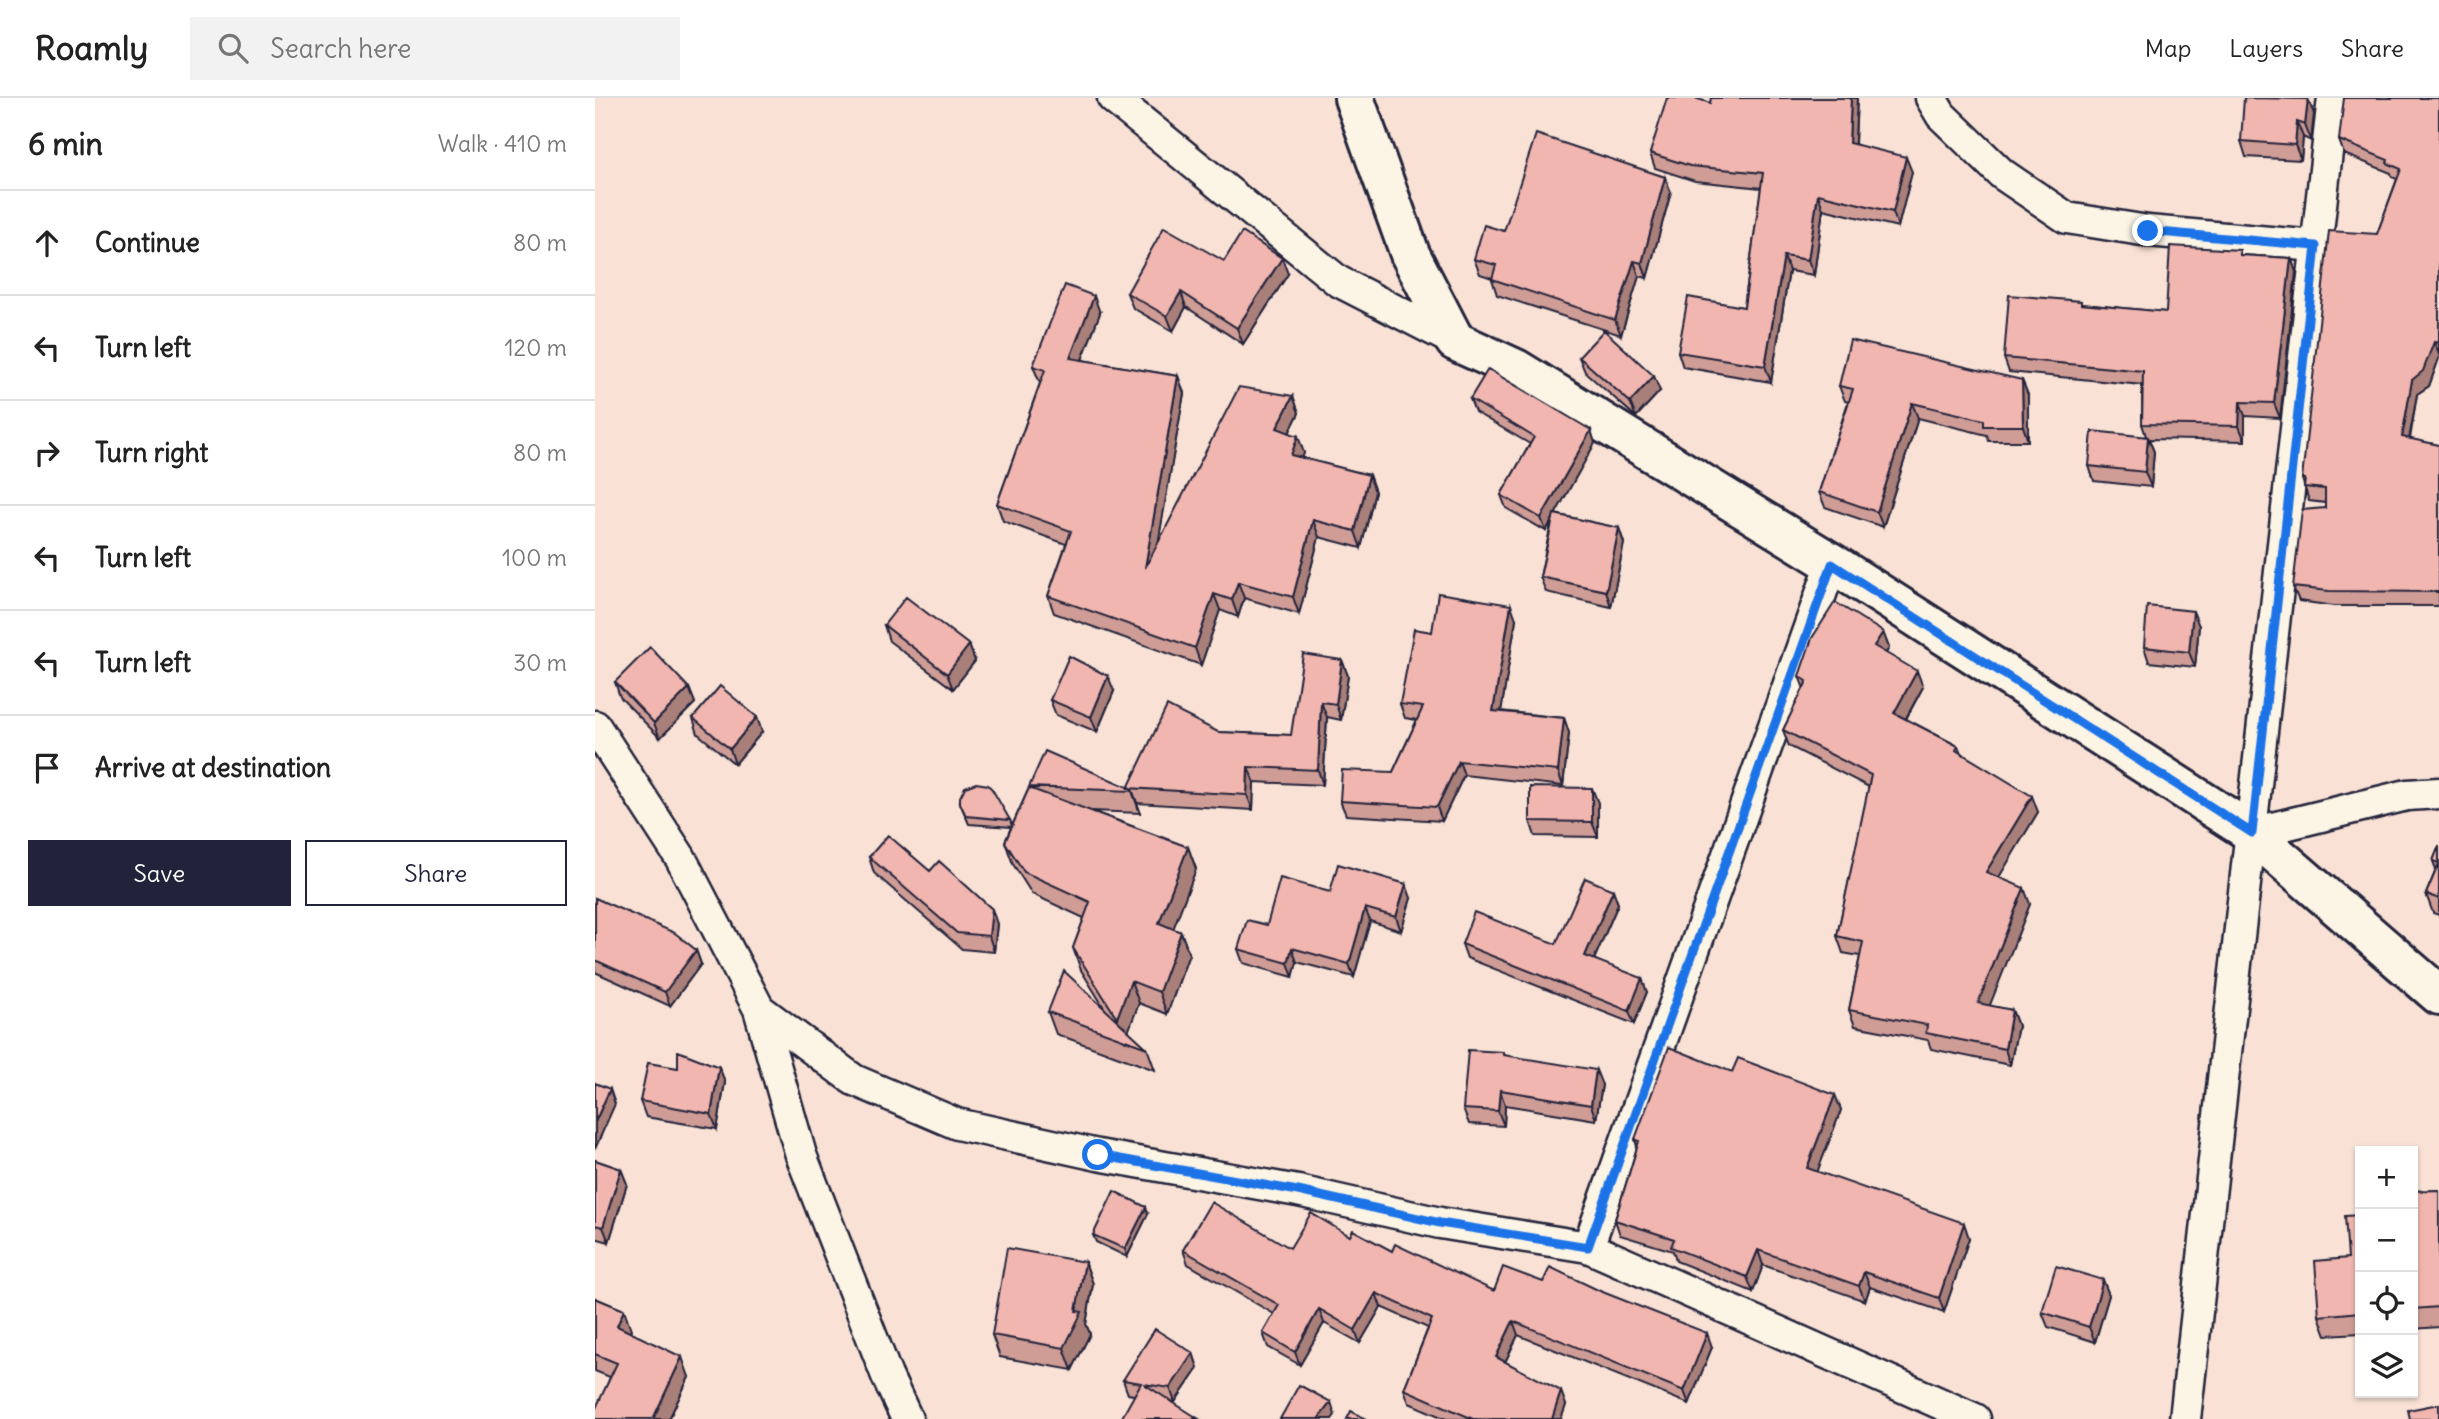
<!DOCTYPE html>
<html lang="en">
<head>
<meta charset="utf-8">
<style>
  body { margin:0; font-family:Delius,sans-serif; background:#f2f2f2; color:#222 }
  .controls { position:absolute; right:21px; bottom:21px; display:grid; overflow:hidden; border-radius:0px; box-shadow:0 2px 5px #0004 }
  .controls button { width:63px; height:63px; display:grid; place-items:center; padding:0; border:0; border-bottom:2px solid #e0e0e0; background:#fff; color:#222; font:35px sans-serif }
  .stop { position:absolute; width:21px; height:21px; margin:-16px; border:5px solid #1a73e8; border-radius:50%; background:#fff }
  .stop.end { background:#1a73e8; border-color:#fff; box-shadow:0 2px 7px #0008 }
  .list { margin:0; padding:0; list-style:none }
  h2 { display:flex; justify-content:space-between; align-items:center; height:91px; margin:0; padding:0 28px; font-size:30px }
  h2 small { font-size:23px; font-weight:400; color:#767676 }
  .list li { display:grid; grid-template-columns:46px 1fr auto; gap:21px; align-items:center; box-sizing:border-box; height:105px; padding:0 28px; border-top:2px solid #e0e0e0 }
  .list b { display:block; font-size:26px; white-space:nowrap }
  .list em { font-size:23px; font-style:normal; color:#767676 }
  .actions { display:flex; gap:14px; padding:21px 28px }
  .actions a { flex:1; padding:16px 0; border:2px solid #22223b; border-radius:0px; text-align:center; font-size:24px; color:#22223b }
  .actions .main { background:#22223b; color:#fff }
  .icon { flex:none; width:38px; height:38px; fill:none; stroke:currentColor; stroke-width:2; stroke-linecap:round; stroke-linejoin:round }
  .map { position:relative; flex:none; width:1844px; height:1321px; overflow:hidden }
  header { display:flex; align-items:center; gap:42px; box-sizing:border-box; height:98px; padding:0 35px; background:#fff; border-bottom:2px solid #e0e0e0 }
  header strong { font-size:33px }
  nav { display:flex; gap:38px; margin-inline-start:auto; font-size:24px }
  .search { width:490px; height:63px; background:#f2f2f2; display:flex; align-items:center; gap:18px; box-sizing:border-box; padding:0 24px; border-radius:0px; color:#767676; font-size:26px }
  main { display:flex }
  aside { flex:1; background:#fff }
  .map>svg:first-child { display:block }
</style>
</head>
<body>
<header>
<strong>Roamly</strong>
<div class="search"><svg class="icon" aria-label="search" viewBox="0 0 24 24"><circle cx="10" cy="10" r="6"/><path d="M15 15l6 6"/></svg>Search here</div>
<nav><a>Map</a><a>Layers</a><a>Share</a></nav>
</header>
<main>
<aside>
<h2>6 min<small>Walk · 410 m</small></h2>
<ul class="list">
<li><svg class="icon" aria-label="ahead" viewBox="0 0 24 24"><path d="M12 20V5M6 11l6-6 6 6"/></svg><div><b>Continue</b></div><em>80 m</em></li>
<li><svg class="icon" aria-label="left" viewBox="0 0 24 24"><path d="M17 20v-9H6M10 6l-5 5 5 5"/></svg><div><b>Turn left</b></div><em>120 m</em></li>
<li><svg class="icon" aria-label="right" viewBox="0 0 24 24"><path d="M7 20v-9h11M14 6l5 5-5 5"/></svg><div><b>Turn right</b></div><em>80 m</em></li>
<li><svg class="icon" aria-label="left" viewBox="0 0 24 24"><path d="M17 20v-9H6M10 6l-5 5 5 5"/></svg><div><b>Turn left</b></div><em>100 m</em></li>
<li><svg class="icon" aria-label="left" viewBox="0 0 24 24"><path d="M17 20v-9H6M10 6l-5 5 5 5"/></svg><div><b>Turn left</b></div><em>30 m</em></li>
<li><svg class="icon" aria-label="arrive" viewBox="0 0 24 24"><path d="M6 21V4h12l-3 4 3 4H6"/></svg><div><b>Arrive at destination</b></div></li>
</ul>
<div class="actions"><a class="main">Save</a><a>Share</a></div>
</aside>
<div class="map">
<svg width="1844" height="1321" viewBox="0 0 1844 1321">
  <rect width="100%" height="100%" fill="#f9e2d5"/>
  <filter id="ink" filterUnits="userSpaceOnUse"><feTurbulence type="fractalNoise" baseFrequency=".0143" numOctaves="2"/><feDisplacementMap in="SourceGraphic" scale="14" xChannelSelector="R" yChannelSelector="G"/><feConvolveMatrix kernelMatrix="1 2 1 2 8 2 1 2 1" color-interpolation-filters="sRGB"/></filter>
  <g filter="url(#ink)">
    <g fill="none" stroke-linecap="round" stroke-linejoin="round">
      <defs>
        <path id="minor" d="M518 0 743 183 860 243
          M1336 0 1346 17 1407 76 1472 120 1553 133 1721 148
          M0 628 85 759 164 911 206 1057 292 1278 312 1321
          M1657 735 1812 697 1844 695
          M164 911 259 982 362 1026 503 1057 703 1093 845 1125 993 1149 1380 1321
          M993 1149 1237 465
          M1590 1321 1738 0"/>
        <path id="tertiary" d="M759 0 815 156 860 243 921 271 1237 465 1657 735 1844 897"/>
      </defs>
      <use href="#minor" stroke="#22223b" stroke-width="35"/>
      <use href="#tertiary" stroke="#22223b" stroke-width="44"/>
      <use href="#minor" stroke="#fcf5e5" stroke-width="30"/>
      <use href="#tertiary" stroke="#fcf5e5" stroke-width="38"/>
    </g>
    <path fill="#cf9d96" stroke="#22223b" stroke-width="2" d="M1262 0 1260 46 1317 74 1303 129 1228 111 1219 177 1194 173 1176 284 1088 269 1083 254 1149 209 1166 90 1100 83 1060 70 1055 55 1115 5Z
      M1844 0V260L1834 288 1822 296 1815 341 1844 347V508H1739L1704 503 1698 489 1730 410V405L1714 403 1707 381 1782 136 1802 81 1797 79 1796 75 1749 56 1744 42Z
      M1713 1 1719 16 1716 43 1708 39 1706 62 1651 59 1646 43Z
      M1076 94 1052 180 1044 178 1026 237 902 197 897 181V180L885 176 879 161 909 133Z
      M1647 157 1696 160 1701 174 1685 320 1650 318V343L1554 341 1559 354 1556 389 1499 383 1494 368 1551 338 1547 326V287L1414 274 1409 260 1487 206 1571 214Z
      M693 176 648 246 591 209 578 233 538 210 532 195Z
      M505 215 487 262 583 278 589 295 563 444 698 298 704 315 694 335 709 355 707 360 774 377 780 394 766 450 724 439 704 516 649 500 643 519 625 512 606 567 459 515 453 498 471 446 408 423 402 406 445 285 438 268Z
      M984 259 1065 293 1041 319 990 274Z
      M1427 282 1433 297V343H1394L1392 337 1323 320 1288 429 1230 409 1224 394 1253 304 1250 303 1244 288Z
      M875 301 1000 345 960 416 1024 430 1029 445 1016 509 951 494 945 479 957 421 951 433 911 410 906 397 935 346 880 314Z
      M921 521 906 613 969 620 974 635 968 688 869 677 847 723 751 717 745 703 798 674 822 622 810 620 805 606 837 534Z
      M289 527 374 547 380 563 358 591 294 543Z
      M1604 528 1600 569 1554 564 1549 549Z
      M1288 534 1294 550 1291 555 1328 589 1311 621 1363 648 1366 655 1443 714 1403 780 1435 806 1394 908 1417 912 1423 928 1415 967 1336 951 1333 942 1260 928 1254 912 1265 858 1248 855 1242 838 1274 689 1194 648 1188 632 1209 591 1204 578Z
      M747 562 753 578 746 622 732 619 728 687 659 684 658 712 542 705 545 715 497 713 593 749 601 771 578 831 586 834 594 856 572 916 544 905 533 933 552 950 560 972 461 936 453 914 511 913 486 872 478 850 489 820 437 796 418 766 410 744 416 729 374 726 365 705 415 722 417 728 434 690H533L623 634 696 637Z
      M20 584 94 590 100 605 65 640 25 599Z
      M519 593 502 634 461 617 455 602Z
      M98 620 167 634 140 666 103 636Z
      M1003 705V739L940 738 935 723Z
      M1844 748V817L1838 815 1831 796 1841 772 1838 763Z
      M274 759 335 773 402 826 399 854 367 851 279 775Z
      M1018 792 1023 806 999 861 1052 894 1039 926 872 860 867 846H961Z
      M735 794 816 800 806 833 775 823 759 879 702 864 698 879 648 865 643 851 672 827Z
      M0 800 101 852 106 866 75 908 0 874Z
      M909 957 1007 987 1001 1022 910 1007 909 1028 874 1026 868 1011Z
      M124 969 130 984 122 1031 51 1019 45 1003 83 970Z
      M1240 997 1246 1012 1222 1074 1374 1140 1349 1214 1275 1189 1270 1203 1168 1167 1158 1194 1081 1163 1078 1153 1025 1137 1020 1122 1042 1049 1040 1041Z
      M0 1062 26 1071 32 1086 14 1144 0 1140Z
      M1844 1092V1229L1818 1231V1093Z
      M553 1116 532 1159 501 1144 498 1137Z
      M1765 1117V1235L1731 1237 1724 1218 1753 1160Z
      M755 1138 899 1193 1117 1249 1094 1306 923 1237 910 1264 971 1307 966 1321H851L814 1305 809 1291 833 1230 786 1209 765 1245 729 1225 705 1267 673 1249 668 1235 679 1216 593 1166 588 1152 695 1150Z
      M490 1164 498 1186 491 1226 495 1236 477 1272 405 1259 397 1237Z
      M1508 1182 1514 1197 1500 1244 1453 1229 1447 1214Z
      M0 1200 29 1212 36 1232 35 1234 94 1279 74 1321H0L15 1279 0 1273Z
      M598 1255 603 1270 580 1304 533 1296 528 1282Z"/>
    <path fill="#a97f7a" stroke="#22223b" stroke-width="2" d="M1256 0H1262L1259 60 1254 45Z
      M1713 1 1719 16 1716 43 1710 27Z
      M1702 24 1708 39 1706 62 1700 47Z
      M1311 59 1317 74 1303 129 1298 114Z
      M1070 79 1076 94 1052 180 1047 165Z
      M1223 96 1228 111 1219 177 1213 162Z
      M1189 158 1194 173 1176 284 1170 268Z
      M687 160 693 176 648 246 642 230Z
      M1696 160 1701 174 1685 320 1679 305Z
      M1039 163 1044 178 1026 237 1020 222Z
      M586 194 591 209 578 233 572 218Z
      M499 198 505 215 481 277 475 260Z
      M1839 244 1844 256V260L1834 288 1822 296 1812 353 1807 339 1817 282Z
      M583 278 589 295 556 487 550 470Z
      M1059 278 1065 293 1041 319 1035 304Z
      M1427 282 1433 297V343L1428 328Z
      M698 298 704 315 688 347 682 330Z
      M1645 304 1650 318V343L1644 328Z
      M1317 305 1323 320 1288 429 1282 414Z
      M996 332 1000 345 951 433 946 420Z
      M703 338 709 355 702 374 696 357Z
      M1553 339 1559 354 1556 389 1550 374Z
      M774 377 780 394 766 450 760 433Z
      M718 422 724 439 704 516 698 499Z
      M1024 430 1029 445 1016 509 1011 493Z
      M643 484 649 500 643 519 637 502Z
      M619 496 625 512 606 567 600 550Z
      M916 507 921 521 904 627 898 613Z
      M1598 513 1604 528 1600 569 1594 554Z
      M1288 534 1294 550 1285 564 1279 548Z
      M374 547 380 563 358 591 352 576Z
      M747 562 753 578 746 622 741 606Z
      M1322 573 1328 589 1305 631 1299 615Z
      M513 578 519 593 502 634 496 619Z
      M94 590 100 605 65 640 59 625Z
      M726 604 732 619 728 687 723 672Z
      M162 619 167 634 140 666 135 651Z
      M969 620 974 635 968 688 963 673Z
      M864 663 869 677 847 723 842 709Z
      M653 669 659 684 658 712 652 697Z
      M997 690 1003 705V739L997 724Z
      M537 691 545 713V715L537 693Z
      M1437 698 1443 714 1397 791 1391 774Z
      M593 749 601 771 572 847 564 825Z
      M811 786 816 800 806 833 801 819Z
      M1429 790 1435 806 1389 922 1383 905Z
      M1018 792 1023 806 995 871 990 858Z
      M770 810 775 823 759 879 754 866Z
      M397 811 402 826 399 854 394 838Z
      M586 834 594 856 572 916 564 894Z
      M697 850 702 864 698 879 693 865Z
      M101 852 106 866 75 908 70 894Z
      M1047 880 1052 894 1039 926 1034 913Z
      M536 883 544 905 530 942 522 920Z
      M1417 912 1423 928 1415 967 1410 951Z
      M124 969 130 984 122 1031 116 1016Z
      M1001 972 1007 987 1001 1022 996 1007Z
      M15 991 20 1006 0 1051V1024Z
      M905 992 910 1007 909 1028 903 1013Z
      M1240 997 1246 1012 1218 1085 1212 1070Z
      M26 1071 32 1086 14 1144 8 1129Z
      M551 1109 553 1116 532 1159 530 1151Z
      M1369 1125 1374 1140 1349 1214 1344 1200Z
      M1163 1152 1168 1167 1158 1194 1152 1179Z
      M490 1164 498 1186 491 1226 495 1236 477 1272 469 1250 481 1213Z
      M1269 1174 1275 1189 1270 1203 1264 1188Z
      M1508 1182 1514 1197 1500 1244 1494 1229Z
      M781 1195 786 1209 765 1245 760 1232Z
      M724 1211 729 1225 705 1267 700 1254Z
      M29 1212 36 1232 30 1248 22 1228Z
      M918 1223 923 1237 906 1273 901 1259Z
      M1112 1235 1117 1249 1094 1306 1089 1293Z
      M598 1255 603 1270 580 1304 575 1290Z
      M87 1259 94 1279 74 1321H58Z
      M966 1293 971 1307 966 1321H957Z
      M736 1304 740 1317 737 1321H723Z"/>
    <path fill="#f1b6af" stroke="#22223b" stroke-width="2" d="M1072 0H1100L1115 5 1116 0H1256L1254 45 1311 59 1298 114 1223 96 1213 162 1189 158 1170 268 1083 254 1093 199 1149 209 1168 75 1095 68 1055 55Z
      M1649 0 1713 1 1710 27 1702 24 1700 47 1646 43Z
      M1749 0H1844V245L1839 244 1828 273 1817 282 1807 339 1844 347V494L1734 493 1698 489 1707 412 1730 410V391L1709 389 1710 381H1707L1734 133 1782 136 1806 71 1792 65 1793 62 1744 42Z
      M941 36 1070 79 1047 165 1039 163 1020 222 897 181 901 167 879 161 889 127 909 133Z
      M569 129 629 163 647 134 687 160 642 230 586 194 572 218 532 195Z
      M1575 148 1645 152V157L1696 160 1679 305 1645 304 1644 328 1547 326 1548 273 1409 260 1414 197 1486 203V206L1571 214Z
      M470 187 499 198 475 260 583 278 550 470 644 289 698 298 682 330 703 338 696 357 774 377 760 433 718 422 698 499 643 484 637 502 619 496 600 550 453 498 476 433 402 406 450 272 438 268Z
      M1009 232 1059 278 1035 304 984 259Z
      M1255 242 1427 282 1428 328H1389V322L1317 305 1282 414 1224 394 1258 291 1244 288Z
      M893 271 996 332 946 420 906 397 939 339 875 301Z
      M1497 333 1553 339 1550 374 1494 368Z
      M959 416 1024 430 1011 493 945 479Z
      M843 495 916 507 898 613 969 620 963 673 864 663 842 709 745 703 747 672 798 674 828 609 805 606 819 531 837 534Z
      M311 499 374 547 352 576 289 527Z
      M1240 504 1288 534 1279 548 1322 573 1299 615 1363 648 1361 652 1437 698 1391 774 1429 790 1383 905 1417 912 1410 951 1331 935 1332 927 1254 912 1268 844 1242 838 1276 677 1188 632 1212 583 1204 578 1217 540Z
      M1552 508 1598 513 1594 554 1549 549Z
      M55 549 94 590 59 625 20 584Z
      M708 556 747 562 741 606 726 604 723 672 653 669 652 697 533 690 572 608 623 634 696 637Z
      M474 558 513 578 496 619 455 602Z
      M125 588 162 619 135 651 98 620Z
      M450 653 537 691V693L434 689Z
      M381 685 393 687 397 691 415 722 371 718 365 705V699L370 689Z
      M935 689 997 690V724L935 723Z
      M434 690 593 749 564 825 586 834 564 894 536 883 522 920 478 850 495 804 429 774 410 744Z
      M293 737 335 773 344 763 397 811 394 838 362 835 274 759Z
      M1844 748V765L1838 763Z
      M1844 765V801L1831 796Z
      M743 766 811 786 801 819 770 810 754 866 697 850 693 865 643 851 652 822 672 827 685 780 735 794Z
      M990 780 1018 792 990 858 1047 880 1034 913 867 846 879 814 961 846Z
      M0 800 80 835 101 852 70 894 0 862Z
      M469 873 552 950 453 914Z
      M1074 949 1137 974 1143 960 1240 997 1212 1070 1369 1125 1344 1200 1269 1174 1264 1188 1163 1152 1152 1179 1076 1149 1079 1141 1020 1122 1044 1043 1040 1041Z
      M873 952 908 954V957L1001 972 996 1007 905 992 903 1013 868 1011Z
      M83 953 124 969 116 1016 45 1003 53 965 83 970Z
      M0 985 15 991 0 1024Z
      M0 1062 26 1071 8 1129 0 1127Z
      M1844 1092V1209L1818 1211V1093Z
      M519 1093 551 1109 530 1151 498 1137Z
      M616 1104 695 1150 716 1115 755 1138 758 1132 797 1153 800 1146 899 1193 908 1169 948 1184 955 1169 1005 1193 1112 1235 1089 1293 918 1223 901 1259 966 1293 957 1321H878L809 1291 837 1221 781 1195 760 1232 724 1211 700 1254 668 1235 684 1207 588 1152Z
      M1765 1117V1214L1724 1218 1720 1163 1753 1160 1750 1118Z
      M412 1150 490 1164 481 1213 487 1214 469 1250 397 1237Z
      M1461 1168 1508 1182 1494 1229 1447 1214Z
      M0 1200 29 1212 22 1228 87 1259 58 1321H0V1312L22 1265 0 1256Z
      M560 1231 598 1255 575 1290 549 1286 604 1321H526L546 1285 528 1282Z
      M704 1287 736 1304 723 1321H685Z
      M1844 1306V1321H1815L1813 1312Z
      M756 1313 771 1321H752Z"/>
  </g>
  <g fill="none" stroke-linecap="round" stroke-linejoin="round" filter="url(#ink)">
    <path stroke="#1a73e8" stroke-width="9" d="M503 1057 703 1093 845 1125 993 1149 1237 466 1657 735 1721 148 1553 133"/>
  </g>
</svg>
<div class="controls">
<button>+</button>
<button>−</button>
<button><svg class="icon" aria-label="locate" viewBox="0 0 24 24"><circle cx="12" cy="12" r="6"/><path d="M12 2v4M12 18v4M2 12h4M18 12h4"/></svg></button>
<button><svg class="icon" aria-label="layers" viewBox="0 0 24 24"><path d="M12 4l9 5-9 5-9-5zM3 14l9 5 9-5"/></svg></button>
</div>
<div class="stop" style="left:503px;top:1057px"></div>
<div class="stop end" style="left:1553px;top:133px"></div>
</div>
</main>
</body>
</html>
